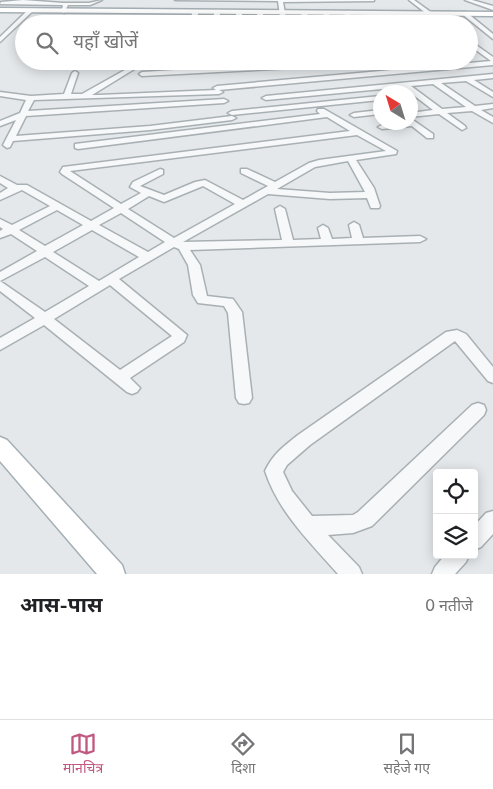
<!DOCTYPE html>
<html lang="hi">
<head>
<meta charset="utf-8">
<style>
  body { margin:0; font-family:"Public Sans","Noto Sans Devanagari",sans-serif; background:#f2f2f2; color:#202124 }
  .controls { position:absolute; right:15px; bottom:15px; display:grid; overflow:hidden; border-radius:5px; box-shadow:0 2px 12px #0003 }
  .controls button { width:45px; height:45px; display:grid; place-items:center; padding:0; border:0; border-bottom:1px solid #e0e0e0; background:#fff; color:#202124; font:25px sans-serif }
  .compass { position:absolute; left:373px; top:85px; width:45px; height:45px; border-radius:50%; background:#fff; box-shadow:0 2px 12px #0003; rotate:322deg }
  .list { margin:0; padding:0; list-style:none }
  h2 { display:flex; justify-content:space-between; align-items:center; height:65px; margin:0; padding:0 20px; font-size:21px }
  h2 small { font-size:16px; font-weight:400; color:#757577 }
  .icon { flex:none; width:28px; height:28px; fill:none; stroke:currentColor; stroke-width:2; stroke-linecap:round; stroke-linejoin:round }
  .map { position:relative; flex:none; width:493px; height:574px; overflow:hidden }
  .search { position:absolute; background:#fff; box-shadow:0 2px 12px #0003; left:15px; right:15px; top:15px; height:55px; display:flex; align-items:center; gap:12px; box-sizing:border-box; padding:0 18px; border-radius:28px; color:#757577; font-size:19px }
  .sheet { height:145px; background:#fff }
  nav { display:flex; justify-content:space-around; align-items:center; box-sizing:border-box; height:70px; border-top:1px solid #e0e0e0; background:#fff; font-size:14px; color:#757577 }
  nav a { display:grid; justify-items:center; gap:2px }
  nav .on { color:#c05881 }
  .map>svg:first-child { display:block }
</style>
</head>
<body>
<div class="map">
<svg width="493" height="574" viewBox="0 0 493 574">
  <rect width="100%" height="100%" fill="#e4e8ea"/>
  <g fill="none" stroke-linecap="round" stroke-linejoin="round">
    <defs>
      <path id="minor" d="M23 0 63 3H89L102 0 90 5H68L64 13 61 11 63 6 62 5 0 4 1 2Z
        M175 0H374V1L283 2 287 24H281L278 1Z
        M409 0H414L432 13 427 14Z
        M465 0H472L493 6V10Z
        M29 9 34 10 0 42V37Z
        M195 11 198 13 197 24H191L192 13Z
        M217 11 220 13 219 24H213L214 13Z
        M239 11 242 13V24H236V13Z
        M260 11 263 13 264 24H258L257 13Z
        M304 11 307 13 310 24H304L301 13Z
        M326 11 329 13 333 24H327L323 13Z
        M347 11 349 12 356 24H350L344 13Z
        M365 12H369L381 24H375Z
        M411 12H415L427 24H421Z
        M437 12H441L453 24H447Z
        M462 12H466L493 34V39L462 14Z
        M469 40 493 57V65L219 90 223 92 219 94 34 100 28 111 224 99 228 101 224 103 26 116 16 136 150 126 232 116 236 118 232 120 150 130 13 141 10 147 7 148 3 145 16 120 0 126V121L20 113 26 100 0 96V92L31 96 64 94 72 73 75 71 78 73 71 94H82L132 66 135 61H141L136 68 92 95H99L216 90 213 88 217 86 491 61 469 45Z
        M323 61H349L293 68 142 76 139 74 142 72Z
        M493 74V78L474 80 493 92V97L466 81 441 83 475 106 493 104V108L481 110 493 117V123L472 111 447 113 465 126 466 128 462 130 439 114 410 117V113L433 110 403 87 266 100 262 98 266 96ZM433 84 466 107 442 109 411 86Z
        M380 96V100L232 115 228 113 232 111Z
        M318 109H324L397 151 396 154 356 160 374 188 380 206 379 208H371L367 198 330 199 268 194 183 242 282 240 275 209 280 206 285 209 293 240 321 239 318 228 323 225 328 228 332 239 352 238 349 225 354 222 359 225 363 238 420 236 426 239 420 242 190 250 200 265 207 296 233 299 242 312 252 398 249 403 244 404 239 403 236 398 228 313 224 306 198 303 193 295 188 265 179 249 174 247 119 279 187 335 184 342 130 378 140 388 137 392 132 394 127 392 44 325 0 350V338L35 318 0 291V272L37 251 11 234 0 238V231L3 229 0 227V219L12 225 50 206 22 190 0 200V193L8 188 0 183V176L17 185H27L91 221 114 208 62 174 60 172 63 167 350 131 327 117 78 149 75 148V144L320 114 317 111ZM357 135 386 151 319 160 309 163 275 182 247 169H241V173L268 186 243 200 205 180 195 182 164 195 140 186 163 174V170L160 169 133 182 130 187 141 193 121 204 70 171ZM348 161 365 192 330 193 277 189 315 167ZM203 186 235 204 174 238 128 209 149 196 164 202ZM57 210 83 225 45 246 19 230ZM121 213 165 242 148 252 99 225ZM92 230 139 257 99 281 53 252ZM45 257 89 286 45 312 0 281ZM110 285 172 336 120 370 54 319Z
        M380 110V114L354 117 350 115 354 113Z
        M410 118 433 134V138H427L412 126 382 129 378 127 382 125 410 122Z
        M457 330 466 334 493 367V383L488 381 455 341 310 445 287 465 283 472 292 491 312 516 353 515 358 512 472 405 478 403 484 405 486 410 484 415 372 526 353 533 328 535 359 567 362 574H338C310 542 279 513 265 471 273 454 284 446 298 435L446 332Z
        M493 511V534L481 547 474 550V526L486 513Z
        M445 555H469L466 562 455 574H432L435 567Z"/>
      <path id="major" d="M0 8 493 12V16L0 12Z
        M0 437 7 440 122 565 125 574H97L0 461Z"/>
    </defs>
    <use href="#minor" stroke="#a9b0b4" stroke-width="3"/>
    <use href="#major" stroke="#a5afb5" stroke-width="3"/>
    <use href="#minor" fill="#f6f8f9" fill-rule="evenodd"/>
    <use href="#major" fill="#fff" fill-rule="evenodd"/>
  </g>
</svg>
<div class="controls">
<button><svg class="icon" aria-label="locate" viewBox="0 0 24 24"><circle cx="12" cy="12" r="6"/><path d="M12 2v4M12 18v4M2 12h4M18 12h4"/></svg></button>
<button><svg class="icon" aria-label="layers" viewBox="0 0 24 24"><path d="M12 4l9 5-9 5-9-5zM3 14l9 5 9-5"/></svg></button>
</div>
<svg class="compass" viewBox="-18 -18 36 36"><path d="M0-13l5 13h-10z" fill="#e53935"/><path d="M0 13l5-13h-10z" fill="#757577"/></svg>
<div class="search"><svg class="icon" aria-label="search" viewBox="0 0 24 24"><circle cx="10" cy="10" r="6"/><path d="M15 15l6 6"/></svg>यहाँ खोजें</div>
</div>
<section class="sheet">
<h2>आस-पास<small>0 नतीजे</small></h2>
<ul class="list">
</ul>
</section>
<nav>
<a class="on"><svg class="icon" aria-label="map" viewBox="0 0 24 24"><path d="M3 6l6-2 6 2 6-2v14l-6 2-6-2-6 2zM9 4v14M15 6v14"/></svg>मानचित्र</a>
<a><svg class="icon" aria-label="directions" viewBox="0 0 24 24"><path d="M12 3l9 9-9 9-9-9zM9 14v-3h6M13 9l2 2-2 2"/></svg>दिशा</a>
<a><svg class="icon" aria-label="saved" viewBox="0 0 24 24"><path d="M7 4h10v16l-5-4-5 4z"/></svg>सहेजे गए</a>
</nav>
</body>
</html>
